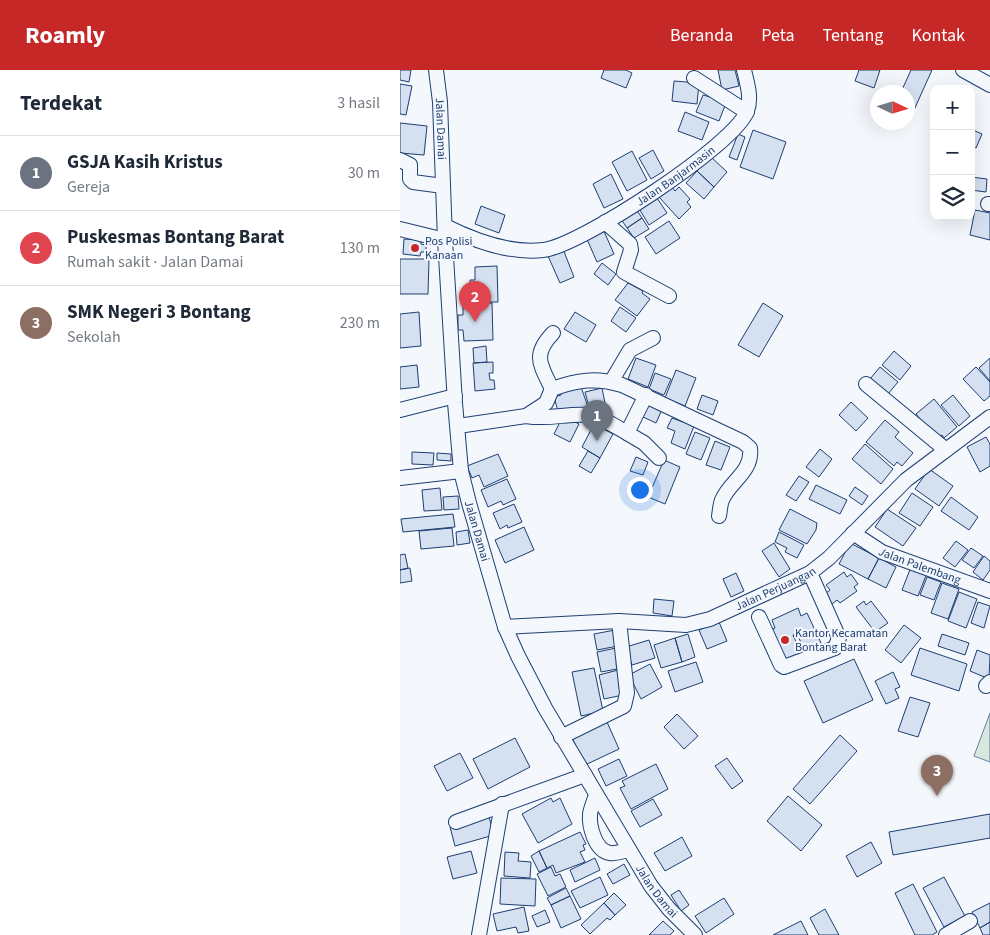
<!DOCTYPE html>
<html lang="id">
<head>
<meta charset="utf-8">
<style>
  body { margin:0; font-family:"Source Sans 3",sans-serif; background:#f6f6f7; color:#1f2937 }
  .controls { position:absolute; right:15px; top:15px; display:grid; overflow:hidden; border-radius:10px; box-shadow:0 5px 20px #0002 }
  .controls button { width:45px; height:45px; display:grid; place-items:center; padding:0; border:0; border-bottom:1px solid #e0e1e3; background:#fff; color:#1f2937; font:25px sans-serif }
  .compass { position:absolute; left:470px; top:15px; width:45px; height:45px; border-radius:50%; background:#fff; box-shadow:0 5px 20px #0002; rotate:94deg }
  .you { position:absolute; left:239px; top:419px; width:18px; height:18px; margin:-12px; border:4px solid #fff; border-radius:50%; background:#1a73e8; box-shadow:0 0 0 8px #1a73e833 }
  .badge { display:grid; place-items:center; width:32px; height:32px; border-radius:50%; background:#c62828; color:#fff; font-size:16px; font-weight:700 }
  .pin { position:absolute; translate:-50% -41px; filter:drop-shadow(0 1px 2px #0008) }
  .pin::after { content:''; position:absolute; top:26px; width:18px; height:15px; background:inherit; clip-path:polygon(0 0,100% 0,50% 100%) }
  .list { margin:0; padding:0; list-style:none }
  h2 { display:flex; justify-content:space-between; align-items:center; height:65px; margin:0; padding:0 20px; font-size:21px }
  h2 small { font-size:16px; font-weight:400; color:#747a83 }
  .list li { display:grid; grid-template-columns:32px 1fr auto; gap:15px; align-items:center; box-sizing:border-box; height:75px; padding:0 20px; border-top:1px solid #e0e1e3 }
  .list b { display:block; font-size:19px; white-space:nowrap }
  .list p { margin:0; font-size:16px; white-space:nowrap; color:#747a83 }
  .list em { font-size:16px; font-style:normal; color:#747a83 }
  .icon { flex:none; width:28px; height:28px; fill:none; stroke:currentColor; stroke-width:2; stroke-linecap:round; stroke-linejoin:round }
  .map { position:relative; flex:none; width:590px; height:865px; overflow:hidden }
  header { display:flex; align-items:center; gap:30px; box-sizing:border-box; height:70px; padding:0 25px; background:#c62828; color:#fff }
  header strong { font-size:24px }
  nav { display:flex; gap:28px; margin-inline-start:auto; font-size:18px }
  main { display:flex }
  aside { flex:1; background:#fff }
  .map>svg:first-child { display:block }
</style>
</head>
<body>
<header>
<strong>Roamly</strong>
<nav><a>Beranda</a><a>Peta</a><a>Tentang</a><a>Kontak</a></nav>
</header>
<main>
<aside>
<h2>Terdekat<small>3 hasil</small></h2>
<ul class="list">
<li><span class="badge" style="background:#6b7280">1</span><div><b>GSJA Kasih Kristus</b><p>Gereja</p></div><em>30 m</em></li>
<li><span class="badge" style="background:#e0444e">2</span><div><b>Puskesmas Bontang Barat</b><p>Rumah sakit · Jalan Damai</p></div><em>130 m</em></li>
<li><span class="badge" style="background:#8d6e63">3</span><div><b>SMK Negeri 3 Bontang</b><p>Sekolah</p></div><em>230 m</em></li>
</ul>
</aside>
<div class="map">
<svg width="590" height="865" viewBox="0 0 590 865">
  <rect width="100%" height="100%" fill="#f4f7fb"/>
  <path fill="#d7e8df" stroke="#687fa3" d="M590 643V692L574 686Z"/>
  <path fill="#d5e0f0" stroke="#1d3f73" d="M0 0H11L9 12 0 10Z
    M204 0H226L232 3 226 18 201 8Z
    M318 0H335L339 16 322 20Z
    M459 0H480L474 18 455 11Z
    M511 0H532L514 40 508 37V22H501Z
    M274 11 299 13 297 34 272 31Z
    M0 14 12 16 6 45 0 44Z
    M311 24 326 33 319 51 296 42 303 25 310 27Z
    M285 42 309 52 302 70 278 61Z
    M0 53 27 56 24 85 0 83Z
    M353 60 386 72 373 109 340 97Z
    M573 60 582 64 576 78 571 75Z
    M338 64 345 67 337 90 329 87Z
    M253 80 264 101 251 109 239 88Z
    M232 81 247 110 227 121 212 92Z
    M310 86 327 102 314 117 297 101Z
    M297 101 314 117 304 129 286 113Z
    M211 104 223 129 204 138 193 114Z
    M571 107 587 109 586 122 571 120Z
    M271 116 275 121 279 117 290 129 287 132 291 137 279 149 259 127Z
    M255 125 267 143 249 155 238 137Z
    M81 136 105 145 99 163 75 154Z
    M234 136 242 148 227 158 219 146Z
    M575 140 590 143V170L570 165Z
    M242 148 249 159 234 168 227 158Z
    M269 151 280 168 256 184 245 167Z
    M203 159 214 184 197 192 186 167Z
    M4 169 21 170V174L26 175V182H21L20 186 3 184Z
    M163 179 174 207 160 213 148 186Z
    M0 189H29L28 224H0Z
    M202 193 216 204 208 215 194 204Z
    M97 196 98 232H76V221H71L70 210H75V197Z
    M228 213 243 221 242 223 250 229 237 246 215 230Z
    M92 233 93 270 64 271 63 260H58V245H63V234Z
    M363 233 383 246 359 287 338 275Z
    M220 237 236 248 226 262 211 251Z
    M19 242 21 276 0 278V244Z
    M175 242 196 255 186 272 164 259Z
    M86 276 87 292 74 293 73 278Z
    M494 281 511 296 500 310 482 295Z
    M236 288 256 295 248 317 228 309Z
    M590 288V311L579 298Z
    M93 292V303H89L90 310H94L95 319 75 321 73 293Z
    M17 295 19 317 0 319V297Z
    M480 297 498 312 488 324 470 309Z
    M576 297 590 312V326L584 331 563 309Z
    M276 300 296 308 285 336 265 328Z
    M255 303 271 309 264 325 249 319Z
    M180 314 188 337 159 345 154 327 161 325 160 319Z
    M202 318 205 333 189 337 185 322Z
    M302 325 318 331 313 345 297 339Z
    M553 325 570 346 559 356 541 335Z
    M249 329 264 335 256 353 241 346Z
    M534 329 557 357 544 368 542 365 537 369 516 344Z
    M451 332 468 348 456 361 439 345Z
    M167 348 179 354 170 372 154 364 161 350Z
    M272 348 294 356 285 379 271 373 275 361 267 358Z
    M485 350 499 362 495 367 513 383 502 396 497 392 494 396 466 372Z
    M194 354 213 364 200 388 182 377Z
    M295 362 310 368 301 390 286 384Z
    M586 367 590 374V396L580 402 567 377Z
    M315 371 330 377 321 400 306 395Z
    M465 374 493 399 481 414 452 389Z
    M420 379 432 389 419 407 406 397Z
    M188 381 200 388 191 403 179 396Z
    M12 382 34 383 33 395 12 394Z
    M37 383 51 384V391L37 390Z
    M98 384 108 406 84 417 79 405 72 408 67 396Z
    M236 387 248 392 243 405 230 401Z
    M264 390 280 397 265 434 248 427Z
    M529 399 553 416 539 436 515 419Z
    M399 406 409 412 396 431 386 425Z
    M107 409 116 429 103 435 101 431 88 437 81 420Z
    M416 415 447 430 440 444 409 429Z
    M455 417 468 426 462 435 449 426Z
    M40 418 42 440 24 441 22 420Z
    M512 423 533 437 520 456 499 443Z
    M58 426 59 439 44 440 43 427Z
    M551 427 578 447 569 460 541 441Z
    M114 434 122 452 108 458 107 455 100 459 93 443Z
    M390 439 417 453 416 460 407 474 379 460Z
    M487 439 516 458 503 476 475 457Z
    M53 444 55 457 3 462 1 449Z
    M124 457 134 480 105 493 95 470Z
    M52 458 54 476 21 479 19 461Z
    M68 460 70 473 57 475 56 462Z
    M379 462 404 475 397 488 385 482 387 478 375 472Z
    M556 471 568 480 555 497 543 488Z
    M374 473 390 499 379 507 362 481Z
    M450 473 479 488 468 509 439 494Z
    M571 478 583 486 574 498 562 490Z
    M5 484 8 498 0 500V485Z
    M584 486 590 491V500L583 510 573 502Z
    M479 488 496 497 486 518 468 509Z
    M511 497 527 503 518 526 502 520Z
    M10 498 12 511 0 513V500Z
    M444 502 447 507 451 504 458 514 454 517 457 521 440 533 437 530 432 534 425 524 430 520 426 515Z
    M336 503 344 521 331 527 323 509Z
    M527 507 541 512 534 530 520 525Z
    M542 513 559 519 548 549 531 543Z
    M559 522 577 529 566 558 548 551Z
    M254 529 274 531 272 546 253 543Z
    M464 531 466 535 471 531 488 553 475 562 456 537Z
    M578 532 590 536 584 558 571 553Z
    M398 538 401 546 407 543 422 575 406 583 397 564 393 565 402 585 385 593 370 560 375 558 372 550Z
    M319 552 327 571 307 579 299 560Z
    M504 555 521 568 501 593 485 580Z
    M215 560 218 576 197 580 194 564Z
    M288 564 295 587 282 592 275 568Z
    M542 564 569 573 565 585 538 576Z
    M275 568 282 592 261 598 254 575Z
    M249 570 255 588 232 595 226 577Z
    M216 578 219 592 216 593 217 599 201 602 197 582Z
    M520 578 567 594 559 621 511 605Z
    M577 580 590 585 589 609 570 601Z
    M454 589 473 630 423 653 404 611Z
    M296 592 303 612 275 622 268 601Z
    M250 594 262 617 241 629 229 605Z
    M194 598 203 641 181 646 172 602Z
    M218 600 223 625 204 629 199 605Z
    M493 602 500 617 495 619 499 628 486 634 475 611Z
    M510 627 530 633 518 667 498 661Z
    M277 644 298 666 284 679 264 657Z
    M207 652 219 679 185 695 172 668Z
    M440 665 457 681 410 734 393 719Z
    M115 668 130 697 88 719 73 689Z
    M60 683 73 708 47 721 34 696Z
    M327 688 343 711 332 719 315 696Z
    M219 689 227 706 206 716 198 699Z
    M256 694 268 719 231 739 220 718 225 716 222 711Z
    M388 726 422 755 401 781 367 751Z
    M151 728 153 732 160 728 172 754 138 773 122 744Z
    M253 729 262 745 240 757 231 741Z
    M590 744V768L493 785 489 762Z
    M89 747 94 765 55 776 50 757Z
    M180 762 186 774 183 775 185 780 180 782 185 792 156 803 153 795 147 798 139 781Z
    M282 767 292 786 265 801 254 783Z
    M471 772 482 793 457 807 446 786Z
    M71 781 77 803 53 809 47 787Z
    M139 781 147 798 139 802 131 786Z
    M105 782 119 783 118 791 131 792 130 808 104 806Z
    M195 788 200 800 175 812 170 800Z
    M224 794 230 805 213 814 207 804Z
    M151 797 155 806 160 804 166 817 148 826 137 804Z
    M200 807 208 825 180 838 171 821Z
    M544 807 565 846 544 857 523 818Z
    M101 808 136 809 135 836 100 834Z
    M513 814 537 862 532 865H515L495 823Z
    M166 818 170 826 151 835 147 828Z
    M279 820 289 835 281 841 271 825Z
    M214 823 226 835 215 845 204 833Z
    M170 826 181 849 161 858 151 835Z
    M324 828 334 844 306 863 295 846Z
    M204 833 215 845 210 850 207 848 190 864 181 855Z
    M590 833V852L580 858 572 842Z
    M124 837 129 861 118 863 116 857 97 861 93 844Z
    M425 839 439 865H419L410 848Z
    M145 840 150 852 137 857 132 846Z
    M263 851 274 861 270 865H249Z
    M401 851 408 865H373Z
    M590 852V865H583L580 858Z"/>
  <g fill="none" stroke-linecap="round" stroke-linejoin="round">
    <defs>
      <g id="minor">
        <path id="s1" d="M36 0 40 32 45 170 55 333 61 401 69 433 105 557 118 586 145 638 251 816 269 839 295 865"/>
        <path d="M563 0 590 15"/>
        <path d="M294 8 347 42"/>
        <path d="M0 90 10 95V109L13 112 43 116"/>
        <path d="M588 134H590"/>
        <path d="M205 152 230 174 231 180 224 202 269 226"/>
        <path id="s2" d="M45 156C75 171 110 184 143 180 179 177 336 74 347 41 352 28 347 13 344 0"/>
        <path d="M0 159 45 170"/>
        <path d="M211 312 230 280 253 268"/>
        <path d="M466 314 546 380"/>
        <path d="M152 319C140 294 132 285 153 263"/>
        <path d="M246 325 227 363 244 373 259 388"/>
        <path d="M0 340 55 326"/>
        <path d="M126 346C150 350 167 343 188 345 202 347 215 356 227 363"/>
        <path d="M58 356 126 346 146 333 152 319C177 310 196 307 222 315L343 372 350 378C353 402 330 411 322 430 320 435 320 441 319 446"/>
        <path d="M0 408 61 401"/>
        <path id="s3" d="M453 463 482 482 590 521"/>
        <path d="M359 547 381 595 384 597 435 578 439 568 410 503"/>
        <path id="s4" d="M105 557 219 551 286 555 310 549 410 503 429 488 506 410 590 347"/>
        <path d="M586 616 590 612"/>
        <path d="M161 667 224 636 227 623 219 551"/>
        <path d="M196 725C194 731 191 738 190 744 189 756 195 781 210 783 216 784 223 781 229 780"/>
        <path d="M56 752 185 705"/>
        <path d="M79 865 102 734"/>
        <path d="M546 865 570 851"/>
      </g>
    </defs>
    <use href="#minor" stroke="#1d3f73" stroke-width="16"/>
    <use href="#minor" stroke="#f4f7fb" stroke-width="14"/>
  </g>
  <g fill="#c62828" stroke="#f4f7fb" stroke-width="2">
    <circle cx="15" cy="178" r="5"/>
    <circle cx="385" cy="570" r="5"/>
  </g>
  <g text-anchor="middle" stroke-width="4" stroke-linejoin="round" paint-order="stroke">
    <g font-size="12" fill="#1d3f73" stroke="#f4f7fb">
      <text dy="4" stroke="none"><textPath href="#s1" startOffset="59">Jalan Damai</textPath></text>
      <text dy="4" stroke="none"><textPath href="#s2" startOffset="255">Jalan Banjarmasin</textPath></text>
      <text dy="4" stroke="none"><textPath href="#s1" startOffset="464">Jalan Damai</textPath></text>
      <text dy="4" stroke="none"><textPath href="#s3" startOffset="75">Jalan Palembang</textPath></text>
      <text dy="4" stroke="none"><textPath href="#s4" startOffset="278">Jalan Perjuangan</textPath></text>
      <text dy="4" stroke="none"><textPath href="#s1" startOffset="869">Jalan Damai</textPath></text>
    </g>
    <g font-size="12" fill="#1d3f73" stroke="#f4f7fb" text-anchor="start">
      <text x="25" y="175">Pos Polisi<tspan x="25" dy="14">Kanaan</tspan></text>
      <text x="395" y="567">Kantor Kecamatan<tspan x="395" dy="14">Bontang Barat</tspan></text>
    </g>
  </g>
</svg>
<div class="controls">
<button>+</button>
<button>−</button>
<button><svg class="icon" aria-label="layers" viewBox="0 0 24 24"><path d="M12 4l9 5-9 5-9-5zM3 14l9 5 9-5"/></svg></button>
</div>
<svg class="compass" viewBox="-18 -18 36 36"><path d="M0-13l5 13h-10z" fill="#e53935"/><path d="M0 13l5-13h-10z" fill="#747a83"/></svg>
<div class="you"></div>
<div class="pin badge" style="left:197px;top:371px;background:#6b7280">1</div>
<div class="pin badge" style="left:75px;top:252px;background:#e0444e">2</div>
<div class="pin badge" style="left:537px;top:726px;background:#8d6e63">3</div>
</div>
</main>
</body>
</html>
